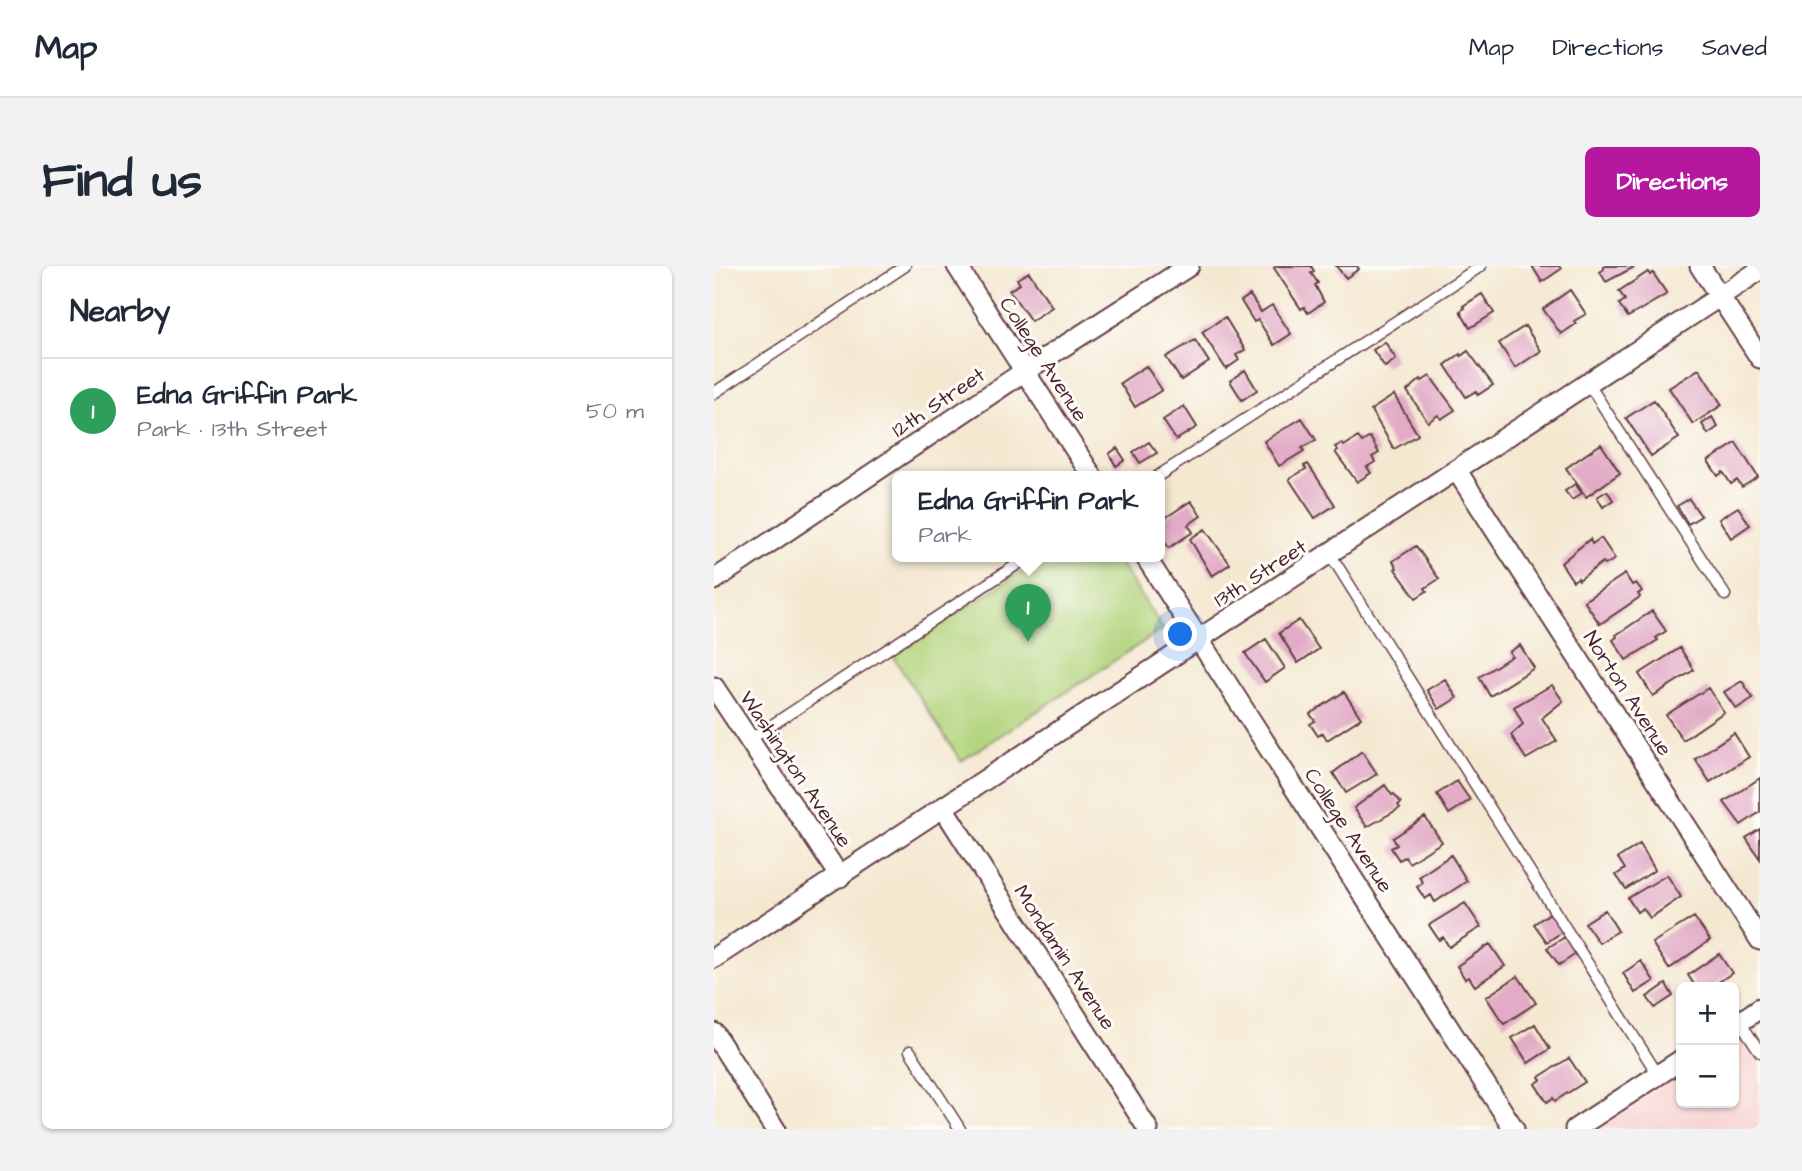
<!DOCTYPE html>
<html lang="en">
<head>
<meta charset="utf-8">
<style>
  body { margin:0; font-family:"Architects Daughter",sans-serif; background:#f2f2f3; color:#1f2937 }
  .controls { position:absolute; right:21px; bottom:21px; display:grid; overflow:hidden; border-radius:10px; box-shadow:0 2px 5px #0004 }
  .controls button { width:63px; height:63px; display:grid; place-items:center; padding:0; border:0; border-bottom:2px solid #e0e1e3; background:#fff; color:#1f2937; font:35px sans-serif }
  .you { position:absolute; left:467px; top:369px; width:24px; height:24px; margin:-18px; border:5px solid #fff; border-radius:50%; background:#1a73e8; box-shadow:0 0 0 10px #1a73e833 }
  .badge { display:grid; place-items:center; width:46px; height:46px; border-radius:50%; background:#b5179e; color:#fff; font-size:23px; font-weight:700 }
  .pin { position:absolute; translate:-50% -58px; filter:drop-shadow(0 2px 4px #0008) }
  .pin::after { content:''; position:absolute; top:37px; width:24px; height:21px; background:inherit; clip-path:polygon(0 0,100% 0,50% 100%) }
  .popup { position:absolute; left:178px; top:205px; width:273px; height:91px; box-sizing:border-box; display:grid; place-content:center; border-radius:10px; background:#fff; filter:drop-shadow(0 2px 5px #0005); font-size:23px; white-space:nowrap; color:#747a83 }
  .popup b { font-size:26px; color:#1f2937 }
  .popup::after { content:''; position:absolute; left:50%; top:100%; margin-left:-14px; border:14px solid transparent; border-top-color:#fff }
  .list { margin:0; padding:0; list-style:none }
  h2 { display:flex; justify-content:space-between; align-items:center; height:91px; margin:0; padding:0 28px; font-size:30px }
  h2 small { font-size:23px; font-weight:400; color:#747a83 }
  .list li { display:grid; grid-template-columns:46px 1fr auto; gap:21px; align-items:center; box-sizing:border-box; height:105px; padding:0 28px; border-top:2px solid #e0e1e3 }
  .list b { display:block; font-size:26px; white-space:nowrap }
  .list p { margin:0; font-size:23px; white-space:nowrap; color:#747a83 }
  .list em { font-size:23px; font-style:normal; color:#747a83 }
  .map { position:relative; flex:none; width:1046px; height:863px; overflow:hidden; border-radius:10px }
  header { display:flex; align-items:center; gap:42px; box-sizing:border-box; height:98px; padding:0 35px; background:#fff; border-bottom:2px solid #e0e1e3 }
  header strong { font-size:33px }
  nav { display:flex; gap:38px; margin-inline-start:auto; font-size:24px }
  .intro { display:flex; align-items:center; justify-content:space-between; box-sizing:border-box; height:168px; padding:0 42px }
  h1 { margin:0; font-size:49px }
  .button { padding:18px 32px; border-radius:10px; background:#b5179e; color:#fff; font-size:24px; font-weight:700 }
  main { display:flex; gap:42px; padding:0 42px }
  aside { flex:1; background:#fff; border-radius:10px; box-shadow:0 2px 5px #0004 }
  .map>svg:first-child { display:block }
</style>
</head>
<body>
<header>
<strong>Map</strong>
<nav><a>Map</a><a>Directions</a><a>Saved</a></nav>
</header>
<div class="intro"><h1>Find us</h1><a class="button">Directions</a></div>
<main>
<aside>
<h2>Nearby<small></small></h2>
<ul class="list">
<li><span class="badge" style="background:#2e9e5b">1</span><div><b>Edna Griffin Park</b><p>Park · 13th Street</p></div><em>50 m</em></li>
</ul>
</aside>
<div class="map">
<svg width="1046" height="863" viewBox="0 0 1046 863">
  <rect width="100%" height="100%" fill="#fdfcf7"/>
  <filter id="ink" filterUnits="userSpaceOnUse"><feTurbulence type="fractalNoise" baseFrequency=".0143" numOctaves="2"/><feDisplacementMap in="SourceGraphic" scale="14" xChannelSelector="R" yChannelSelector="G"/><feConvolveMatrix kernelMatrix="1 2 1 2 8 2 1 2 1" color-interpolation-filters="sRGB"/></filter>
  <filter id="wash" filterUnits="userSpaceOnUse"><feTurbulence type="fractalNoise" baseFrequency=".00686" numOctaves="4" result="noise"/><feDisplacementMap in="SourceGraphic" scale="28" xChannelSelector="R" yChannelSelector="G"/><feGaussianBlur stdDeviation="1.57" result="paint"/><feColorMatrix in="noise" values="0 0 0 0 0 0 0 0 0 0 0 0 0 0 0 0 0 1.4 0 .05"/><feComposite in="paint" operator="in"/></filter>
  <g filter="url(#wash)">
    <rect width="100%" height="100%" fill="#f4e8d1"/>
    <path fill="#f7cfd0" d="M1046 757V863H883L967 808V837H1020V774Z"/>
    <path fill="#b2d47d" stroke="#7e7a54" stroke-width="2" d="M333 290H401L449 363 247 495 178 389Z"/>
    <g id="blocks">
      <path fill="#e2acc6" d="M562 0H597L600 5 597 7 604 17 601 19 610 36 594 47 590 41 587 43 560 2Z
        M622 0H643L645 3 632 12Z
        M818 0H845L847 3 828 16Z
        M889 0H922L892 16 886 6 890 3Z
        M315 6 338 41 317 55 295 24 306 18 303 13Z
        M934 6 936 9 939 7 953 28 914 51 905 38 911 34 905 25Z
        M856 24 872 48 860 55 862 58 847 68 829 43Z
        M768 28 780 47 756 62 746 45 751 42 749 40Z
        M536 29 547 46 558 39 577 68 560 79 544 54 540 56 527 35Z
        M511 51 531 84 522 89 525 94 512 103 488 66Z
        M811 60 827 85 801 102 785 77Z
        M481 74 495 96 467 114 452 91Z
        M671 76 682 93 671 101 659 84Z
        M754 85 779 119 764 129 762 125 752 131 731 99 746 88 747 90Z
        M432 100 448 124 421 141 406 117Z
        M985 103 1008 139 979 158 955 122Z
        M531 104 543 124 528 134 516 115Z
        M716 110 741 144 727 153 724 149 714 156 693 125 707 113 708 115Z
        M680 129 704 169 680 183 657 144Z
        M940 134 965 172 937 190 912 152Z
        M470 140 483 161 462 174 449 154Z
        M998 151 1004 161 994 168 988 158Z
        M588 152 602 174 588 182 590 185 565 200 550 175Z
        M644 171 648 176 656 171 665 187 658 191 661 196 653 201 657 207 643 216 621 186 624 184 621 181 628 177 630 180Z
        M435 176 443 187 426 197 419 186Z
        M1022 177 1044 211 1028 221 1023 214 1017 218 1009 206 1004 210 994 195Z
        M887 178 906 207 872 231 852 202Z
        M403 182 411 194 402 200 395 188Z
        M594 198 621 239 601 252 575 213 592 203 590 200Z
        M861 218 868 227 858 234 851 225Z
        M893 225 899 234 889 241 883 231Z
        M975 233 987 250 974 258 963 240Z
        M477 235 487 250 474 259 479 266 455 282 445 268V256Z
        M1024 241 1036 259 1017 272 1005 253Z
        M491 263 516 298 498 310 476 273Z
        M887 272 901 293 891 299 889 296 865 314 864 312 859 315 847 297 876 273 878 278Z
        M702 280 725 313 711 322 713 325 702 332 681 303 683 302 679 295Z
        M911 308 918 319 922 317 928 325 924 328 926 331 886 358 870 335Z
        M938 345 952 365 942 372 944 374 912 394 899 374 903 371 902 369Z
        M585 354 605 383 584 397 565 367Z
        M552 373 571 402 551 416 531 387Z
        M806 379 820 402 776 430 765 411 798 390 795 386Z
        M966 382 980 404 939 430 925 408Z
        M731 413 743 432 725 443 713 424Z
        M1028 415 1039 432 1022 443 1010 426Z
        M838 419 849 435 828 452 843 475 812 493 797 469 809 458 800 441Z
        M994 422 1010 446 969 474 952 449Z
        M630 426 647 452 613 474 609 467 604 470 596 458 601 455 596 448Z
        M1020 467 1035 491 996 516 981 493Z
        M648 485 663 508 632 527 619 507Z
        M1046 512V546L1027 559 1010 536Z
        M743 515 756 534 735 548 723 528Z
        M671 519 678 529 680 528 687 537 684 539 686 542 653 561 640 542Z
        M711 551 728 576 695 597 691 591 685 594 677 582 683 579 679 572Z
        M1046 563V593L1032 572Z
        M926 578 941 604 912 623 902 609 911 603 904 592Z
        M737 589 753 615 721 636 717 629 711 633 703 621 709 617 705 611Z
        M953 609 967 631 936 652 929 642 923 646 914 632Z
        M751 637 767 661 735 681 729 671 725 674 715 659Z
        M891 644 904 665 885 677 871 657Z
        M836 647 848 666 833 676 820 658Z
        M980 651 996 674 955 703 938 677Z
        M851 671 862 688 845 699 833 682Z
        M776 678 791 700 761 720 755 711 751 713 743 700Z
        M1005 688 1018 707 997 721H987L985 718 981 720 974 709Z
        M927 695 940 715 921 727 909 707Z
        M804 710 822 737 790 758 772 731Z
        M952 718 959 730 941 742 933 731Z
        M821 758 836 783 814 797 798 772Z
        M855 792 871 816 841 835 839 832 833 836 821 818 827 814 825 811Z"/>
    </g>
  </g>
  <g filter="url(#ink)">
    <use href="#blocks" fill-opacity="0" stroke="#643d44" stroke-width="2"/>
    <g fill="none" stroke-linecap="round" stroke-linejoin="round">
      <defs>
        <path id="service" d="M874 117 1011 329
          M0 127 191 0
          M444 210 767 0
          M616 288 944 809
          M35 474 316 290
          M1026 756 1046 786
          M196 785 246 863"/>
        <path id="minor" d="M243 0 378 210
          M986 0 1046 92
          M743 205 1046 674
          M431 290 800 863
          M0 314 311 105 475 0
          M0 421 126 611
          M230 543 434 863
          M0 692 1046 4
          M1020 760 1046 742
          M0 767 61 863
          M861 863 967 794"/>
      </defs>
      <use href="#service" stroke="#643d44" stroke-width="13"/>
      <use href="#minor" stroke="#643d44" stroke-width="23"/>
      <use href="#service" stroke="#fff" stroke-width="10"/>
      <use href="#minor" stroke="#fff" stroke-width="19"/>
    </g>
  </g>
  <g text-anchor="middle" stroke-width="6" stroke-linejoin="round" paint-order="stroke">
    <g font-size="21" fill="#4a1f2b" stroke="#fdfcf7">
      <text transform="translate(330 93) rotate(57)" y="7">College Avenue</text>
      <text transform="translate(224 136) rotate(-34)" y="7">12th Street</text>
      <text transform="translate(546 307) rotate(-33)" y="7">13th Street</text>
      <text transform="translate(914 427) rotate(57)" y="7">Norton Avenue</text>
      <text transform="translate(82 503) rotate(56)" y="7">Washington Avenue</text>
      <text transform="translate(635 564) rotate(57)" y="7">College Avenue</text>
      <text transform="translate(351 691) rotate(57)" y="7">Mondamin Avenue</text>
    </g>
  </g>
</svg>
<div class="controls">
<button>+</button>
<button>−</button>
</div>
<div class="you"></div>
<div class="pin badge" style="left:314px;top:376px;background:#2e9e5b">1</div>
<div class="popup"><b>Edna Griffin Park</b>Park</div>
</div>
</main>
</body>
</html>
